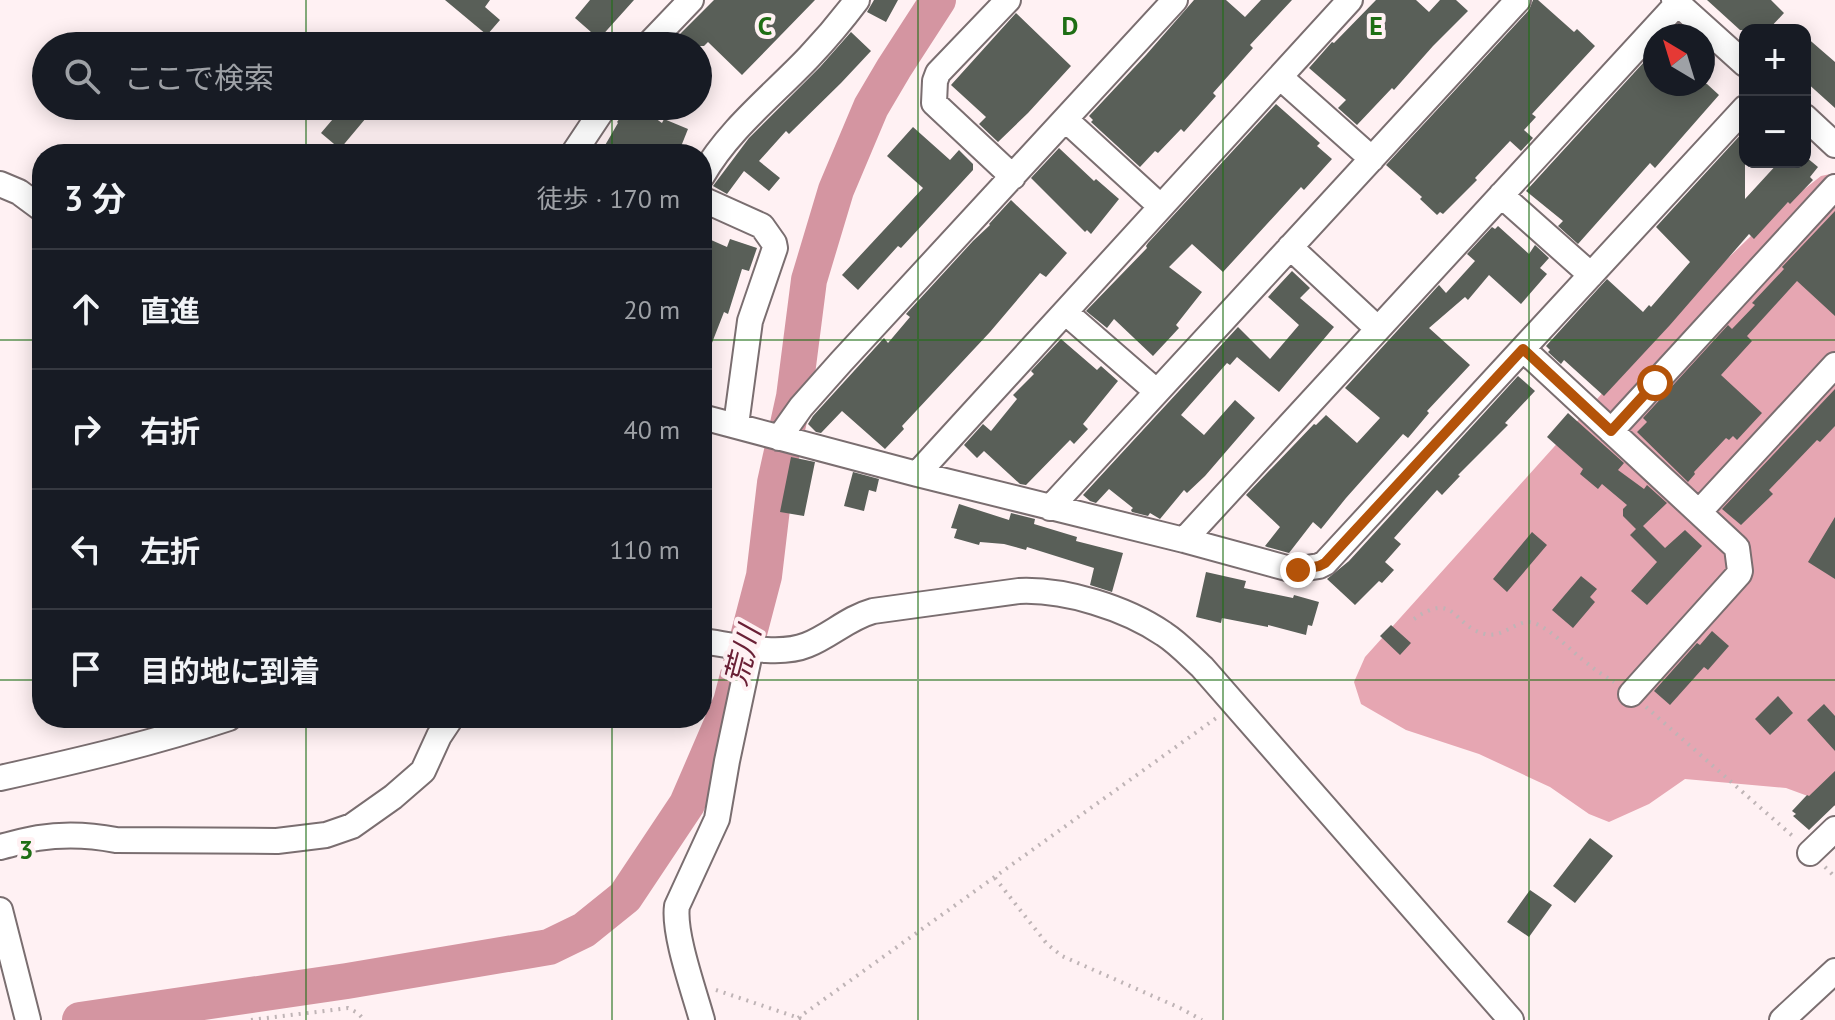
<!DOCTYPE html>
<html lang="ja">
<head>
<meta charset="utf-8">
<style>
  body { margin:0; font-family:"PT Sans","Noto Sans JP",sans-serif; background:#20242c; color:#f1f3f6 }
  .controls { position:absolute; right:24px; top:24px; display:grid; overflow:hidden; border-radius:16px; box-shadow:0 4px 20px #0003 }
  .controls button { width:72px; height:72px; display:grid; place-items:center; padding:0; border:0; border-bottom:2px solid #363941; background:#171b24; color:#f1f3f6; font:40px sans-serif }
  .compass { position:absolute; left:1643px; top:24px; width:72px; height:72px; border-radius:50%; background:#171b24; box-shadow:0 4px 20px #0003; rotate:322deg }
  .stop { position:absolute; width:24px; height:24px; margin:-18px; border:6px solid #b45309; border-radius:50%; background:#fff }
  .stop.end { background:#b45309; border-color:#fff; box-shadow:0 2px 8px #0008 }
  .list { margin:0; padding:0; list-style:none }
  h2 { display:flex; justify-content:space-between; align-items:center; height:104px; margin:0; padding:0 32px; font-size:34px }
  h2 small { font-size:26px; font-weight:400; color:#9ea1a6 }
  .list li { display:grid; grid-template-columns:52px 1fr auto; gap:24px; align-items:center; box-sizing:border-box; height:120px; padding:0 32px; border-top:2px solid #363941 }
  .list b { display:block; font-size:30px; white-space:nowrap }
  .list em { font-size:26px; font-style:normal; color:#9ea1a6 }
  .icon { flex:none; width:44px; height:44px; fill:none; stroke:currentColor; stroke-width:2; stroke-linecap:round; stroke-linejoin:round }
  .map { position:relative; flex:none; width:1835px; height:1020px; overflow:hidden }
  .search { position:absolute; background:#171b24; box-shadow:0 4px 20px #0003; left:32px; top:32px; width:680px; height:88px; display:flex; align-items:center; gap:20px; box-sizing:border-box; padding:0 28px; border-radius:44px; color:#9ea1a6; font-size:30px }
  .panel { position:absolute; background:#171b24; box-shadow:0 4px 20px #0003; left:32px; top:144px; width:680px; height:584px; border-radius:32px }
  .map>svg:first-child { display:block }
</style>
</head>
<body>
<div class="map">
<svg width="1835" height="1020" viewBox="0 0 1835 1020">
  <rect width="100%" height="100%" fill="#fff1f3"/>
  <path fill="#e6a6b2" d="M1835 173V806L1786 788 1685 779 1649 804 1609 822 1589 814 1550 787 1479 754 1406 730 1361 704 1354 682 1365 657 1696 289 1779 209 1821 176Z"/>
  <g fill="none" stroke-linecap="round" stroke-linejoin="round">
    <path stroke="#d495a1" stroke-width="36" d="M80 1020 347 981 549 947 584 930 625 897 687 804 731 702 764 576 775 483 794 397 809 280 836 190 871 107 894 68 938 0"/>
  </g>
  <path fill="#595f58" d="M445 0H490L485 7 500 20 487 35Z
    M590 0H634L599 39 575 18Z
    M714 0H815L742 75 708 42 704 46H668Z
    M874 0H898L886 22 867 12Z
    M1194 0H1226L1245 17 1261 0H1292L1250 45 1253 48 1213 93 1216 96 1184 132 1181 129 1158 153 1155 151 1140 167 1091 122 1093 120 1089 116 1146 55Z
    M1376 0H1416L1429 12 1440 0H1456L1468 11 1433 46 1394 90 1392 88 1357 125 1338 108 1346 100 1309 68 1332 42 1334 43Z
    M1533 0H1538L1574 32 1577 29 1595 46 1532 114 1536 117 1524 130 1533 138 1521 151 1510 141 1475 178 1477 180 1443 214 1440 212 1437 215 1420 199 1422 197 1386 165 1529 10Z
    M1707 0H1771L1784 13 1768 30H1740Z
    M1016 13 1071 66 1028 113 998 142 979 124 986 117 951 85Z
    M851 32 871 51 841 83 789 134 786 131 759 161 780 178 769 191 744 171 727 194 713 186 749 138 820 67Z
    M1805 36 1835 62V108L1805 81Z
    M1655 50V84H1707L1719 95 1655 168 1650 163 1578 244 1558 226 1563 221 1526 191Z
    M1276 104 1320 143 1317 146 1332 159 1304 190 1301 187 1223 272 1192 244 1169 267 1202 292 1176 325 1179 328 1153 356 1114 319 1107 328 1086 311 1147 248 1146 246 1148 243Z
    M344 106H352L366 118 340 149 321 133Z
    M629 106H638L662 123 664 119 688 129 678 154H616L604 147 618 123 617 122Z
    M913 127 950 160 959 150 973 164V170L901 248 898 246 858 290 842 275 923 188 887 156Z
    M1745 130V199L1779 162H1805L1806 157 1818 167 1810 177 1813 180 1790 204 1788 202 1754 239 1749 234 1670 325 1604 396 1564 360 1561 364 1548 352 1550 350 1546 346 1607 279 1643 312 1649 305 1651 307 1690 262 1656 227Z
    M1059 148 1094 181 1096 179 1119 199 1091 234 1087 230 1085 232 1031 178Z
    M1011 200 1067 253 1046 277 1040 273 990 332 902 426 904 429 885 449 842 411 821 433 816 432 808 424 813 416 884 338 888 343 910 317 906 314 973 241 990 225 989 224Z
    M1835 211V316L1797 281 1747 336 1752 341 1721 375 1762 413 1737 440 1733 436 1729 440 1726 438 1694 472 1695 474 1688 482 1637 432 1647 422 1643 418 1728 325 1732 329 1755 305 1752 303 1784 269 1782 267Z
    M1498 226 1529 254 1535 245 1549 258 1540 268 1547 274 1521 304 1489 275 1468 300 1465 297 1429 328 1470 365 1427 411 1429 413 1408 438 1403 434 1346 498 1321 529 1313 522 1289 553 1267 547 1265 546 1280 527 1246 495 1314 424 1316 425 1326 415 1357 443 1380 418 1345 388 1439 285 1446 293 1475 261 1467 254 1492 227 1495 229Z
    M702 236 727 247 730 239 757 248 749 271 742 269 728 314 724 312 703 366H702Z
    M1292 271 1310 288 1300 298 1334 327 1279 392 1237 357 1230 365 1227 363 1181 415 1204 435 1235 400 1255 418 1205 476 1187 493 1184 490 1160 519 1150 513 1148 516 1132 512 1131 510 1133 508 1109 489 1096 503 1090 501 1083 495 1238 327 1270 359 1299 325 1268 297Z
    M1061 339 1097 370 1101 366 1118 381 1083 424 1088 429 1074 444 1070 440 1026 485 1020 484 984 451 977 458 964 445 983 424 991 431 1017 399 1013 395 1034 374 1031 371Z
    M1518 376 1535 391 1505 423 1508 425 1458 475 1460 476 1442 495 1437 490 1394 538 1401 544 1385 562 1394 570 1382 583 1379 581 1355 605 1327 579 1349 561Z
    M1835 389V426L1820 442 1817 440 1769 490 1773 494 1741 525 1722 509Z
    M1568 413 1624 463 1618 470 1644 489 1647 485 1667 503 1643 526 1665 548 1685 530 1702 546 1647 605 1631 591 1657 562 1630 535 1636 529 1623 516V509L1627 505 1602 484 1598 489 1580 474 1583 469 1547 437Z
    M791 457 815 462 804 516 780 512Z
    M853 472 879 479 876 492 869 490 864 511 844 506Z
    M959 504 1009 520 1011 513 1035 519 1034 524 1077 537 1076 541 1123 553 1112 592 1090 585 1094 568 1027 547 1026 550 1004 544 980 542 979 545 954 538 957 529 951 528Z
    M1835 517V579L1808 562Z
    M1532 532 1547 545 1507 592 1493 579Z
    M1206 572 1246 581 1244 588 1293 598 1294 595 1319 602 1312 626 1308 625 1306 635 1268 625V627L1222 618 1221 623 1196 617Z
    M1581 576 1597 589 1590 597 1595 602 1573 628 1552 610Z
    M1391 625 1411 643 1400 655 1380 636Z
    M1712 631 1729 646 1708 670 1704 667 1670 705 1654 691 1697 643 1700 645Z
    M1778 696 1793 713 1770 735 1755 719Z
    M1824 704 1835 716V751L1807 720Z
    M1835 771V805L1809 830 1793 816 1796 814 1792 811 1807 795 1809 796Z
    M1590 838 1613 856 1575 903 1553 886Z
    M1530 890 1552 905 1529 937 1507 922Z"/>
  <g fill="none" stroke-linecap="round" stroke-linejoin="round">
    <defs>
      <path id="minor" d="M1008 0 938 73 935 81 934 103 1013 177
        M1674 0 1745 64
        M647 46 691 0
        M1280 77 1372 159
        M1805 117 1835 145
        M1066 120 1160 206
        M573 154 605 106
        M702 176C729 129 773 95 809 57 826 39 842 20 857 0
        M0 184 19 192 42 209
        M1501 195 1591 275
        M702 199 762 226 774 243 775 248 750 321 736 425
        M1290 247 1378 329
        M1065 312 1156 391
        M1523 349 1734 545 1737 548 1740 571 1739 574 1631 694
        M702 417 917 474 1184 540 1294 570 1319 566 1325 563 1745 108
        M1611 431 1835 187
        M779 438 801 407 841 362 1175 0
        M917 474 1350 0
        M1050 508 1518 0
        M1700 511 1835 365
        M1184 540 1678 3
        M702 641C732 645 778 657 807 645 830 636 848 618 873 611L1019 591C1065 589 1126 608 1164 634 1178 643 1190 656 1202 667L1511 1020
        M0 778C77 761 154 743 229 718
        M0 847C13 844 25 840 38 838 64 834 90 835 116 840L277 841 326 835 352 826 393 797 423 771 439 736 451 718
        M1810 853 1835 829
        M0 910 28 1020
        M702 1020C694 991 673 933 677 906L717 819 727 761 751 648
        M1782 1020 1835 971"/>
    </defs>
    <use href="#minor" stroke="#7a6e70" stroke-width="28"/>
    <path stroke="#bfb4b6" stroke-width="4" stroke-dasharray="2 6" stroke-linecap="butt" d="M1414 619C1456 590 1452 626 1485 634 1501 638 1512 624 1527 622 1543 620 1575 655 1588 664 1596 671 1605 676 1614 682
      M1646 707 1796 839
      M1825 867 1835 877
      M995 878 1047 944 1062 956 1180 1008 1202 1020
      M716 990 805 1020
      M798 1018 1219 716
      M251 1020 348 1008 358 1013 364 1020"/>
    <use href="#minor" stroke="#fff" stroke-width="24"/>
  </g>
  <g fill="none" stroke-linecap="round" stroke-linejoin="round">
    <path stroke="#b45309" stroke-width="10" d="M1298 570 1319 566 1325 563 1523 349 1611 431 1655 383"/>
  </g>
  <path fill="none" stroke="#1e6e14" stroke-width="2" stroke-opacity="0.55" d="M306 0V46M612 0V46M918 0V1020M1223 0V1020M1529 0V1020M306 106V154M612 106V154M0 340H42M702 340H1835M0 680H42M702 680H1835M306 718V1020M612 718V1020"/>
  <g text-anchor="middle" stroke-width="8" stroke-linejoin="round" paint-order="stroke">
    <g font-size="30" font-style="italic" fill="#6a2036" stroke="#fff1f3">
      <text transform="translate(743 656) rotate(-75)" y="10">荒川</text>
    </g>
  </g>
  <g font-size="26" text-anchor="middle" font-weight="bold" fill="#1e6e14" stroke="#fff1f3" stroke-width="8" stroke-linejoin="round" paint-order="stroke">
    <text x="765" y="35">C</text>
    <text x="1070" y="35">D</text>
    <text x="1376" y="35">E</text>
    <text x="26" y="859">3</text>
  </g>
</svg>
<div class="controls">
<button>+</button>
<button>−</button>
</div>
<svg class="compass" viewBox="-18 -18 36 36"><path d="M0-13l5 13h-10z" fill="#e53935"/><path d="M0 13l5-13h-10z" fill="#9ea1a6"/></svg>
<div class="stop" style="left:1655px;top:383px"></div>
<div class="stop end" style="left:1298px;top:570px"></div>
<div class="search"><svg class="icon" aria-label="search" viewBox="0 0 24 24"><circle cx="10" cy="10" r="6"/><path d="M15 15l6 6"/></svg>ここで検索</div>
<section class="panel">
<h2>3 分<small>徒歩 · 170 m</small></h2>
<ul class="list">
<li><svg class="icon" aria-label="ahead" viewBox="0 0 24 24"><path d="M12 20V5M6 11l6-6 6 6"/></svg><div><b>直進</b></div><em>20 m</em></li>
<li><svg class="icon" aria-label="right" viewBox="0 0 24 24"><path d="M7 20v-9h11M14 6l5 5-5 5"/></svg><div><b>右折</b></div><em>40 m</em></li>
<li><svg class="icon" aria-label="left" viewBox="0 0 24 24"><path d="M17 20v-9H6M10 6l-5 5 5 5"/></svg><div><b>左折</b></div><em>110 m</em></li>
<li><svg class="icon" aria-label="arrive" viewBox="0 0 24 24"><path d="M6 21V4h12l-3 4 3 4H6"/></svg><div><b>目的地に到着</b></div></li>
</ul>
</section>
</div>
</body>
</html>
